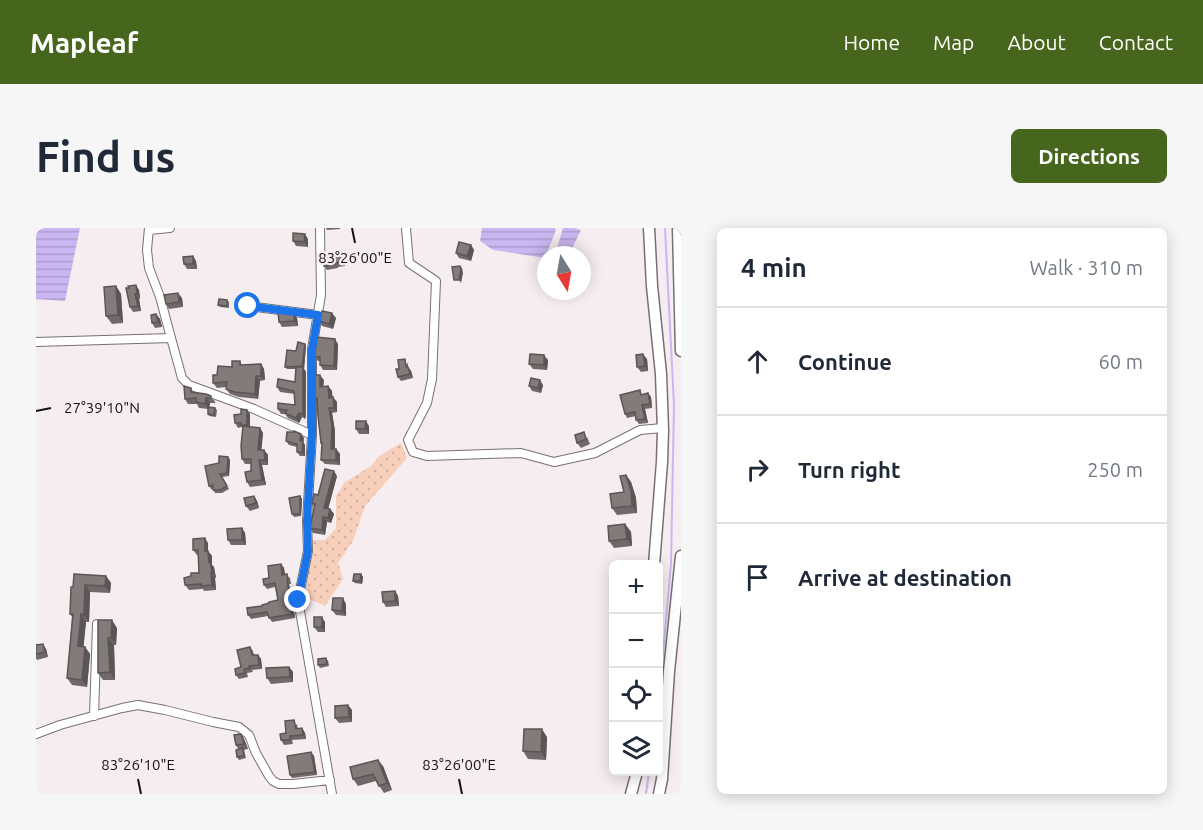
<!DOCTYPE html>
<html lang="en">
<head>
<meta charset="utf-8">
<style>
  body { margin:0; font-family:Ubuntu,sans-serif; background:#f6f6f7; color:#1f2937 }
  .controls { position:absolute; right:18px; bottom:18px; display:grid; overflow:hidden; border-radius:9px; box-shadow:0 3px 15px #0003 }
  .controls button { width:54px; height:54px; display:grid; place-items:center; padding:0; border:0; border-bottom:2px solid #e0e1e3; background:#fff; color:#1f2937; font:30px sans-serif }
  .compass { position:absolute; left:501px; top:18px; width:54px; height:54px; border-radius:50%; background:#fff; box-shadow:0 3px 15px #0003; rotate:169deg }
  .stop { position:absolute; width:18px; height:18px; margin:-14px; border:4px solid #1a73e8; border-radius:50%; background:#fff }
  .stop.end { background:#1a73e8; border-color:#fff; box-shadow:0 2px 6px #0008 }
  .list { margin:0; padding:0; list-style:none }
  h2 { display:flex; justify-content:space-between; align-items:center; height:78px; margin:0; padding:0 24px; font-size:26px }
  h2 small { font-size:20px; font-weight:400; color:#747a83 }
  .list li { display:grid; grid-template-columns:39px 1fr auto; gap:18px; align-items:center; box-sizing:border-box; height:108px; padding:0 24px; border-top:2px solid #e0e1e3 }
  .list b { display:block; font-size:22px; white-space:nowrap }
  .list em { font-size:20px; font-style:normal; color:#747a83 }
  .icon { flex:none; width:33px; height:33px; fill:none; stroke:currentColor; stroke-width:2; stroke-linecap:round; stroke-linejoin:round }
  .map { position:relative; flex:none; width:645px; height:566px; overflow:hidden; border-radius:9px }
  header { display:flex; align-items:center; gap:36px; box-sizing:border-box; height:84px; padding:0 30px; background:#45661c; color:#fff }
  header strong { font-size:28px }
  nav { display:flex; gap:33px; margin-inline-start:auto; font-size:21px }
  .intro { display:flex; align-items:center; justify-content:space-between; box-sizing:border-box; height:144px; padding:0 36px }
  h1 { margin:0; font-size:42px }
  .button { padding:15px 27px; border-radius:9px; background:#45661c; color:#fff; font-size:21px; font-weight:700 }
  main { display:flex; gap:36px; padding:0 36px }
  aside { flex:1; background:#fff; border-radius:9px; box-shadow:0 3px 15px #0003 }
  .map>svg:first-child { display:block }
</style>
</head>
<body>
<header>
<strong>Mapleaf</strong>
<nav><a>Home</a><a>Map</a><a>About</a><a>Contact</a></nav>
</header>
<div class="intro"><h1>Find us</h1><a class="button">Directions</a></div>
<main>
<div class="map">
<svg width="645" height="566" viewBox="0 0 645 566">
  <defs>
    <pattern id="grass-dots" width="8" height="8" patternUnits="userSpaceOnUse" patternTransform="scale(1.5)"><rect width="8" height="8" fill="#f8cfbb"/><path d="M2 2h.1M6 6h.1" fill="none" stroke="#d4b1a0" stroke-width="1.8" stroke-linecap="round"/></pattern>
    <pattern id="water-rules" width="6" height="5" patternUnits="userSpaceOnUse" patternTransform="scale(1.5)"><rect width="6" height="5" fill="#cab7f1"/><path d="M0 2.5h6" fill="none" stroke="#ad9cce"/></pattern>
  </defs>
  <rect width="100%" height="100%" fill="#f6edf0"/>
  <path fill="url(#grass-dots)" d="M365 215 371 230 329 278 317 313 302 335 307 351 289 378 269 369 274 312H289L300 300V268L308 255 335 238 343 228Z"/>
  <path fill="url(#water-rules)" d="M0 0H44L29 73 0 71Z
    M446 0H519L520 2 509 30 457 22 444 13Z
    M527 0H538L545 2 533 27H523L520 24Z"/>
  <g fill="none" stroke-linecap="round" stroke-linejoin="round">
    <path stroke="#cab7f1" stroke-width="2" d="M622 481 635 336 638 177 629 0
      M610 566 613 544"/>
    <defs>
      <path id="street" d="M113 0 111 22 113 40 124 69 135 110
        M370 0 373 35 400 53 396 151 391 175 372 212 377 224 391 228 485 225 518 234 559 225 604 202 627 200
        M113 2 134 0
        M212 78 282 87
        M0 114 135 110 146 150 153 157 218 181 276 207 271 293 272 323 262 372 296 566
        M276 207V121L285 67 284 0
        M58 488 61 396
        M0 506 24 497 86 480 102 477 129 482 177 494 203 499 213 507 220 525 233 548 237 553 243 556H257L294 552"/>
      <path id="secondary" d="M613 0 616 58 625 146 627 202 626 234 618 337
        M642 0 645 123
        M595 566 601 544
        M623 566 626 551 633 443 645 328"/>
    </defs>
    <use href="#street" stroke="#787073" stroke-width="10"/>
    <use href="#secondary" stroke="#787073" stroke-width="13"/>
    <use href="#street" stroke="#fff" stroke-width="8"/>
    <use href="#secondary" stroke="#fff" stroke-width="10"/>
  </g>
  <path fill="#716969" d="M290 0H304V1L291 2Z
    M272 11V19L260 18 257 13Z
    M435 17 438 22 435 33 423 30 420 25Z
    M157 28 160 33 161 41H151L148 36Z
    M308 30 309 38 302 39V40L291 42 288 38Z
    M80 58 85 66 87 95 76 96 70 88Z
    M90 60 103 62 104 71H103L105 83 97 84 94 79Z
    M146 70 147 79 133 81 130 76Z
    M191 72 193 74V80L184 79 182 77Z
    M120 86 124 91 126 99 119 100 116 95Z
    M261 90 262 98 246 99 243 94Z
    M300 90 297 101 286 98 283 93Z
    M269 116 270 118 268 141 270 144V189L269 191 266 189 263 195 252 190 249 186H245L242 181 259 177V166L244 164 241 159 259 154 260 141H251L249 139 260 123Z
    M302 116 301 142H287L284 137V133H282L279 129Z
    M611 131 612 143 605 144 601 139Z
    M512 132 511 142 497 141 493 136Z
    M204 133 206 137 225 136 228 141 229 152 224 153 222 171 203 169 194 166 190 161 191 159 181 160 177 155 181 147 196 139Z
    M372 135V139L375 143 377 150 365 153 362 149 363 141Z
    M288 152 287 159 292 158 296 163V169L301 174V184L296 185 299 203V221H300L304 226V237L289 236 285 232 286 216 285 215 282 175 279 171Z
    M507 157 505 165 496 163 493 158Z
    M155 160 157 164 170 166 179 173V175H174L173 179 179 180 181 182 180 189 173 188 172 186V181L163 180 161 176H152L149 171Z
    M612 165 615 169 616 180 609 181 612 195 603 196 600 192V188L591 190 589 186 607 166Z
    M211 182 214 186V199L224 200 227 205 225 222H228L232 227V237H226L230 257 214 259 211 254 215 243V236H209L206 231 207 201 206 199 202 200 199 195 205 186Z
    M333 198V206H323L320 201Z
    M551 209 554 216 545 220 541 215Z
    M268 210 267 214 269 217V228H264L261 224V219L253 217 250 213Z
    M192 229 194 232 193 248 186 249 193 261 186 265H179L177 261H175L173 258 183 235Z
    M590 247 595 254 600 270 601 285 581 287 576 280 588 264Z
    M301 248 292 281H294L298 286 295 295 291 294 289 307 277 305 274 300 278 279 276 275Z
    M218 268 221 273 223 280 214 283 210 278Z
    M264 268 266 271 265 288 258 289 256 286Z
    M589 296 595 304 596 318 578 320 573 313Z
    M206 300 209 305 210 317H195L192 312Z
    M172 315V323L176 328V337L178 339 180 350H179L180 362 168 363 167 361 153 362 149 357 155 348 163 345 162 327H161L157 322Z
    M245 336 248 340 249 346 254 350 255 356H253L259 390 236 394 232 388 215 391 212 387 226 378 242 372 239 359 231 361 228 357Z
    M325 346 327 349 326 356 319 355 317 353Z
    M70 348 75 355 74 365 54 364 53 394H50L47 419H49L54 426 51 459 36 457 31 450 36 389 34 386 37 359Z
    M359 363 362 368 363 378 350 379 347 374Z
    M310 376V388L300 387 296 382Z
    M62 392 81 400 80 417H78L79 452H67L62 445Z
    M289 394V404H282L278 399Z
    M0 417 10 421 12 429 1 432 0 430Z
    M214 419 217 423 218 427H222L225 431 226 441 216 442 217 444 211 445 212 449 203 451 200 447 205 439Z
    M292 432 293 438 284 440 282 437Z
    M253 439 257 444V454L235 456 231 450Z
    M316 482V494L303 495 299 490Z
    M261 496 262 501 266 500 269 505 270 511 256 512 257 516 248 517 245 512 250 505Z
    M205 506 208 511 212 521 208 522 210 530 203 532 201 529 202 521 200 517Z
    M511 509 510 532 492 531 487 523Z
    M275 524 278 528 281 547 256 550 254 547Z
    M347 538 356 562 348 565 340 553 322 558 317 551Z"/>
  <path fill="#5c5555" d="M269 6 272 11V19L268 14Z
    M435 17 438 22 435 33 431 28Z
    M305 26 308 30 309 38 306 34Z
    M157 28 160 33 161 41 157 36Z
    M424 38 426 40 427 45 425 55 423 52Z
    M100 57 103 62 104 71 101 66Z
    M80 58 85 66 87 95 82 87Z
    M142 65 146 70 147 79 143 74Z
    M99 66 103 71 105 83 102 78Z
    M258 85 261 90 262 98 258 93Z
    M296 85 300 90 297 101 293 96Z
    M120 86 124 91 126 99 122 94Z
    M299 111 302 116 301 142 298 138Z
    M269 116 270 118 268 141 266 138Z
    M607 126 611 131 612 143 609 138Z
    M508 127 512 132 511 142 508 137Z
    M225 136 228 141 229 152 225 148Z
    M267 139 270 144 269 191 266 186Z
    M372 139 375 143 377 150 374 146Z
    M284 147 288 152 287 164 284 159Z
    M220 148 224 153 222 171 219 166Z
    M504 152 507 157 505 165 502 160Z
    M292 158 296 163 297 175 293 170Z
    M612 165 615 169 616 180 614 176Z
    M297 169 301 174V184L298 180Z
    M170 170 174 175 173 181 169 176Z
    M606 177 609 181 612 195 609 191Z
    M293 180 296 185 299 203V226L295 221Z
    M211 182 214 186V202L211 197Z
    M263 185 266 189 263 195 260 190Z
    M330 193 333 198V206L329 201Z
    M224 200 227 205 225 227 222 222Z
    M265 206 268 210 267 214 269 217V228L266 224 264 213Z
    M300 221 304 226V237L300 232Z
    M228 222 232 227V237L229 232Z
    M192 229 194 232 193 248 191 245Z
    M223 232 226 237 230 257 226 252Z
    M298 243 301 248 291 285 288 280Z
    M590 247 595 254 600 270 601 285 596 278Z
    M218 268 221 273 223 280 220 275Z
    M264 268 266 271 265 288 264 286Z
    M294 281 298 286 295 295 292 290Z
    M287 289 291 294 289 307 286 302Z
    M589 296 595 304 596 318 591 311Z
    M206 300 209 305 210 317 206 312Z
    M169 310 172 315V323L176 328V337L178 339 180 350 176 345 169 323Z
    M245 336 248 340 249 351 246 347Z
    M175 345 179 350 180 362 176 357Z
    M325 346 327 349 326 356 324 353Z
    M70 348 75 355 74 365 69 358Z
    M251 352 253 356 259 390 256 386Z
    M49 357 54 364 53 394 48 387Z
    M359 363 362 368 363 378 359 373Z
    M307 370 310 376V388L306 383Z
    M45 386 50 394 47 425 42 418Z
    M286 389 289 394V404L286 399Z
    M76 392 81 400 80 417 75 410Z
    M72 410 78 417 79 452 74 444Z
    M7 416 10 421 12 429 9 424Z
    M49 419 54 426 51 459 46 452Z
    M222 427 225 431 226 441 223 437Z
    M253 439 257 444V454L254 449Z
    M312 477 316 482V494L313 489Z
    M266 500 269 505 270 511 267 507Z
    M506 501 511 509 510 532 505 524Z
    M205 506 208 511 212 521 208 516Z
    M275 524 278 528 281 547 279 544Z
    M342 532 347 538 356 562 351 555Z"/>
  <path fill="#837a7a" stroke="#5c5555" stroke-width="1.5" d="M257 5 269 6 268 14 257 13Z
    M423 14 435 17 431 28 420 25Z
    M305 26 306 34 299 35V36L288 38V29Z
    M157 28V36H148L147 29Z
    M424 38 425 42 423 52H418L416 39Z
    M100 57 101 66H99L102 78 94 79 90 60H93L92 58Z
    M80 58 82 87 70 88 68 59Z
    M142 65 143 74 130 76 128 67Z
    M183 71 191 72V78L182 77Z
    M242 83 258 85V93L243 94Z
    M286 83 296 85 293 96 283 93Z
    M120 86 122 94 116 95 115 87Z
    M280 109 299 111 298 138 284 137V129H279Z
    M262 114 269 116 266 138 249 139 251 122 260 123Z
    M494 126 508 127V137L493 136Z
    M607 126 609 138 601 139 600 127Z
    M369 131 370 139H372L374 146 362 149 360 141H363L362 132Z
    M196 133H204V137L225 136V148H220L219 166 199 164 190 161 191 154 177 155V147H181L182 138 196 139Z
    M260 139H267V185L266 186 263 185 260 190 249 185 251 182 242 181V175L259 177 258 163 241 159 242 151 259 154Z
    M279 147H284V159L292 158 293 170 297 169 298 180H293L296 198 295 221H300V232H285L286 215H285L282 188 281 170 279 171Z
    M495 150 504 152 502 160 493 158Z
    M148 158 155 160V164L170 166 175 168V170H170L169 176 160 174V170L149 171Z
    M604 162 605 167 612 165 614 176 606 177 609 191 600 192 599 184 589 186 584 167Z
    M172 179 179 180 178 187 172 186Z
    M205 181 211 182V197H204L205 195H199L198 187 205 186Z
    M320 193H330L329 201H320Z
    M207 198 224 200 222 222H228L229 232H223L226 252 211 254 209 244 215 243V231H206L205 218Z
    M258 203 265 206 264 213H267L266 224H261V216L250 213 251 204H258Z
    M548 204 550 211 541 215 539 207Z
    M183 228 192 229 191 245 184 246 191 258 184 262H177V257L173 258 169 238 183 235Z
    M289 241 298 243 288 280 294 281 292 290 287 289 286 302 274 300 279 276 276 275 278 266 282 267Z
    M590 247 595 263 596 278 576 280 574 266 588 264 584 248Z
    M218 268 220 275 210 278 208 270Z
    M264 268V286H256L253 270Z
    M589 296 591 311 573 313 572 298Z
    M206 300V312H192L191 301Z
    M169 310V323H172L173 334H174L176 345H175L176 357 165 358V356L149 357 148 350 155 348V345H163L162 322H157V311Z
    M245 336 246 347 251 346 252 352H251L256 386 233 390 231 384 212 387 211 380 226 378V377L233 375V374L242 372 239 355 228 357 227 351 233 350 232 338Z
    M38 346 70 348 69 358 49 357 48 387 45 386 42 418 49 419 46 452 31 450 37 386H34L35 359H37Z
    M318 346H325L324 353H317Z
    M359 363V373L347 374 346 364Z
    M297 370H307L306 383 296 382Z
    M278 389H286V399H278Z
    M62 392H76L75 410H72L74 444 62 445Z
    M7 416 9 424 0 426V417Z
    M214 419 216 427H222L223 437 213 438 214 440 208 441 209 445 200 447 199 441 205 439 201 422Z
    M290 430 291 436 282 437V431Z
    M253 439 254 449 231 450 230 440Z
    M312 477 313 489 299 490V478Z
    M258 492 260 501 266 500 267 507 254 508V512H245L244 506 250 505 249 493Z
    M488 501H506L505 524 487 523Z
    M205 506 208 516 200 517 198 507Z
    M207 520 208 528 201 529 200 522Z
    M275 524 279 544 254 547 251 528Z
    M342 532 351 555 343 558 337 546 317 551 314 539Z"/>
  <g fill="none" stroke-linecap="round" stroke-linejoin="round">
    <path stroke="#1a73e8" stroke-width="8" d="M212 78 282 87 276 121V207L271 293 272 323 262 372"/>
  </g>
  <path fill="none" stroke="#161314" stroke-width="2" d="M316 0 319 15M0 183 15 180M102 551 105 566M423 551 426 566"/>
  <g font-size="15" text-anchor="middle" fill="#161314" stroke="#f6edf0" stroke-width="4.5" stroke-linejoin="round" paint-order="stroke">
    <text x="319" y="35">83°26'00"E</text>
    <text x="66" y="185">27°39'10"N</text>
    <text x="102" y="542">83°26'10"E</text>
    <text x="423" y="542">83°26'00"E</text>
  </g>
</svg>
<div class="controls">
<button>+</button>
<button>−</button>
<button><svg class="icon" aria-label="locate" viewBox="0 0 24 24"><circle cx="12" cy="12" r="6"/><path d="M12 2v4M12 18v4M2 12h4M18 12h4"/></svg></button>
<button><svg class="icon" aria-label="layers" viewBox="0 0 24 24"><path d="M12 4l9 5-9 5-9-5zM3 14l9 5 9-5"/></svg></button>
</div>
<svg class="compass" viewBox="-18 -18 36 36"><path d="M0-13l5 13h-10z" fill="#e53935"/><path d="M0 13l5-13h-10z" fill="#747a83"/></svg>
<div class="stop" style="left:212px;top:78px"></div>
<div class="stop end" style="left:262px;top:372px"></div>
</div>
<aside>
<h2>4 min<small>Walk · 310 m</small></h2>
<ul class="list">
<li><svg class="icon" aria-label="ahead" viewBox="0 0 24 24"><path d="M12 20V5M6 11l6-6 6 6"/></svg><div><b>Continue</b></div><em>60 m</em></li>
<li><svg class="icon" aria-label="right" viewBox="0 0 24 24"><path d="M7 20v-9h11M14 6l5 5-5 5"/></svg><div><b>Turn right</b></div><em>250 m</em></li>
<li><svg class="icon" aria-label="arrive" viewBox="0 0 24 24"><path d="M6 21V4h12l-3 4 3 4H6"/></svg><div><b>Arrive at destination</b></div></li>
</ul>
</aside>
</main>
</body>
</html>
